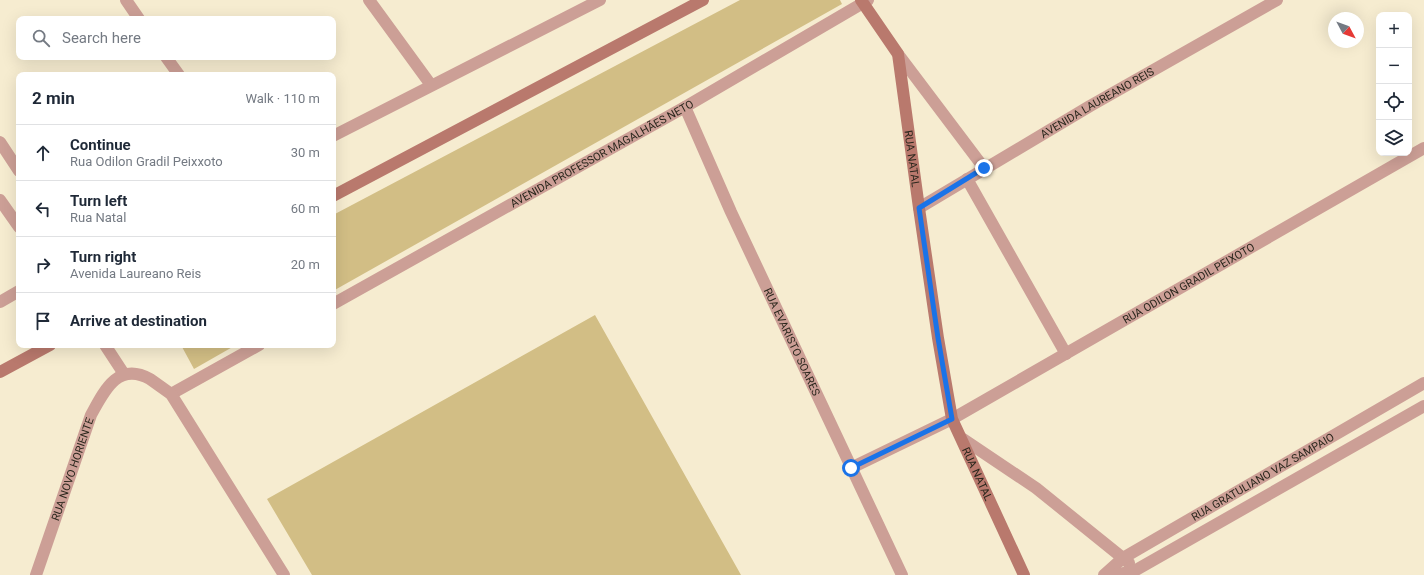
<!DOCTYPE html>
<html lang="en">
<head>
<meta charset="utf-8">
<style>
  body { margin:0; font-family:Roboto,sans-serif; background:#f2f2f3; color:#1f2937 }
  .controls { position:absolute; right:12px; top:12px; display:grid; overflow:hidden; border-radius:8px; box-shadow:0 4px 16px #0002 }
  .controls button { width:36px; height:36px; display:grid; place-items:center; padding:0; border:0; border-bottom:1px solid #e0e1e3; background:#fff; color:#1f2937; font:20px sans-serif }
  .compass { position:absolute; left:1328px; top:12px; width:36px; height:36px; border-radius:50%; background:#fff; box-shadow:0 4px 16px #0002; rotate:131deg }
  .stop { position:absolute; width:12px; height:12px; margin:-9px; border:3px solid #1a73e8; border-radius:50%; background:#fff }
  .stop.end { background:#1a73e8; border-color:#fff; box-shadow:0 1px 4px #0008 }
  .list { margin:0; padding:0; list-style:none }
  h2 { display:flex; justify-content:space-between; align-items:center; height:52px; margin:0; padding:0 16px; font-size:17px }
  h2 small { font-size:13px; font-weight:400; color:#747a83 }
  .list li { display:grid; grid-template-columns:26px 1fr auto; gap:12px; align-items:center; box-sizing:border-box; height:56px; padding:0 16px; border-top:1px solid #e0e1e3 }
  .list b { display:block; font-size:15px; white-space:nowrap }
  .list p { margin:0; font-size:13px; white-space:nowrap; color:#747a83 }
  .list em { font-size:13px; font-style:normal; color:#747a83 }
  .icon { flex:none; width:22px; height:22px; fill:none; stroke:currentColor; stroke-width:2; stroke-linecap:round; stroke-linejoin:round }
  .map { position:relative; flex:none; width:1424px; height:575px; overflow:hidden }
  .search { position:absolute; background:#fff; box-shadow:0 4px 16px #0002; left:16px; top:16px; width:320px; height:44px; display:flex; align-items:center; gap:10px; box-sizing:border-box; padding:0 14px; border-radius:8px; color:#747a83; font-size:15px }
  .panel { position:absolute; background:#fff; box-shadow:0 4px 16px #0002; left:16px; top:72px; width:320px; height:276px; border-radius:8px }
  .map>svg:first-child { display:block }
</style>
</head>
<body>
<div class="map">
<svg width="1424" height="575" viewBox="0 0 1424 575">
  <rect width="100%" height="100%" fill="#f6ecd0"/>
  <path fill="#d2be85" d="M740 0H840L842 4 333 291V215Z
    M595 315 741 575H312L267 499Z
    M181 345H236L194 369Z"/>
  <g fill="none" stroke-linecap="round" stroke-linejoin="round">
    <g stroke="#cc9f96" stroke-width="12">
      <path d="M126 0 139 19"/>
      <path d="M369 0 431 85"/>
      <path d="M898 54 984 168"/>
      <path d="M166 57 179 75"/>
      <path id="s1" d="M685 107 731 212 902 575"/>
      <path d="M333 136 600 0"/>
      <path d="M0 142 19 171"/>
      <path d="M967 179 1066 354"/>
      <path d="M0 200 19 227"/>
      <path id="s2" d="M919 208 1090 106 1277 0"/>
      <path d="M0 302 19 291"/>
      <path id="s3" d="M333 304 685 107 868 0"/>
      <path d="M105 345 124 374"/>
      <path d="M171 394 259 345"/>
      <path d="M963 439 1036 488 1129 563"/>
      <path id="s4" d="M851 468 952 419 1424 148"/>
      <path id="s5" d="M36 575 91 415C104 391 118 361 150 379 157 384 164 389 171 394L284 575"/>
      <path id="s6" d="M1104 575 1123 558 1424 383"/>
      <path d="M1115 575 1136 570 1424 406"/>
    </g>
    <g stroke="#b9796d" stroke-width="12">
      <path id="s7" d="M861 0 898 54 919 208 938 338 952 419 1024 575"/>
      <path d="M333 196 703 0"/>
      <path d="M0 372 50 345"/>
    </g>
  </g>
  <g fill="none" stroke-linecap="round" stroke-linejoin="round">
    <path stroke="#1a73e8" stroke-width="5" d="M851 468 952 419 938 338 919 208 984 168"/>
  </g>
  <g text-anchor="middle" stroke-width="3" stroke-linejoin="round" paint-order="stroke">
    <g font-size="11" fill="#2b271d" stroke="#f6ecd0">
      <text dy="4" stroke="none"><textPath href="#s2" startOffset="207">AVENIDA LAUREANO REIS</textPath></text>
      <text dy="4" stroke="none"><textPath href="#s3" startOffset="308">AVENIDA PROFESSOR MAGALHÃES NETO</textPath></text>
      <text dy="4" stroke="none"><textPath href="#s7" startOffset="171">RUA NATAL</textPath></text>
      <text dy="4" stroke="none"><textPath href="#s4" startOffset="385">RUA ODILON GRADIL PEIXOTO</textPath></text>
      <text dy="4" stroke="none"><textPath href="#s1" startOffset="258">RUA EVARISTO SOARES</textPath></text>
      <text dy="4" stroke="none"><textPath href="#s5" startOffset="112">RUA NOVO HORIENTE</textPath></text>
      <text dy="4" stroke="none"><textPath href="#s7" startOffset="495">RUA NATAL</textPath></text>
      <text dy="4" stroke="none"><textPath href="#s6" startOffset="187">RUA GRATULIANO VAZ SAMPAIO</textPath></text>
    </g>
  </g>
</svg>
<div class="controls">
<button>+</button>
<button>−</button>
<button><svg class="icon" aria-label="locate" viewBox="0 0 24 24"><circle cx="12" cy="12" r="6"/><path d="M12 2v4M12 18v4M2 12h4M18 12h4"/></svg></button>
<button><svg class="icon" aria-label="layers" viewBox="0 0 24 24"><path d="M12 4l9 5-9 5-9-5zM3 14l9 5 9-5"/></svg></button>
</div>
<svg class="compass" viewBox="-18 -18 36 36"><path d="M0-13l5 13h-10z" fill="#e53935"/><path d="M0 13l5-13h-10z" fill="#747a83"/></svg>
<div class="stop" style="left:851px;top:468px"></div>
<div class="stop end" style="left:984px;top:168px"></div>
<div class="search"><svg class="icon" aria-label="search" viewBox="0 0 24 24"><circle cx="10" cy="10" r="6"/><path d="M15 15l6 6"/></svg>Search here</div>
<section class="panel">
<h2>2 min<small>Walk · 110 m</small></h2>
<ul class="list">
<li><svg class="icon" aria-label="ahead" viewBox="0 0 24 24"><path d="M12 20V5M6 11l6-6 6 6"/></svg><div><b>Continue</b><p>Rua Odilon Gradil Peixxoto</p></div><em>30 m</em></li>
<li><svg class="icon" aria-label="left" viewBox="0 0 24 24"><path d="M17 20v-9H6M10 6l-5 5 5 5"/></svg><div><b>Turn left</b><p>Rua Natal</p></div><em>60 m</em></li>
<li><svg class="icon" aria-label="right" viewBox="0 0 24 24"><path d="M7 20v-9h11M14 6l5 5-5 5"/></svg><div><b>Turn right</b><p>Avenida Laureano Reis</p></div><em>20 m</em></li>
<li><svg class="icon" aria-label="arrive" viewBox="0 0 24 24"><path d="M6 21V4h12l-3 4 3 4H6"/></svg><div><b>Arrive at destination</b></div></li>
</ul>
</section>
</div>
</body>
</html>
